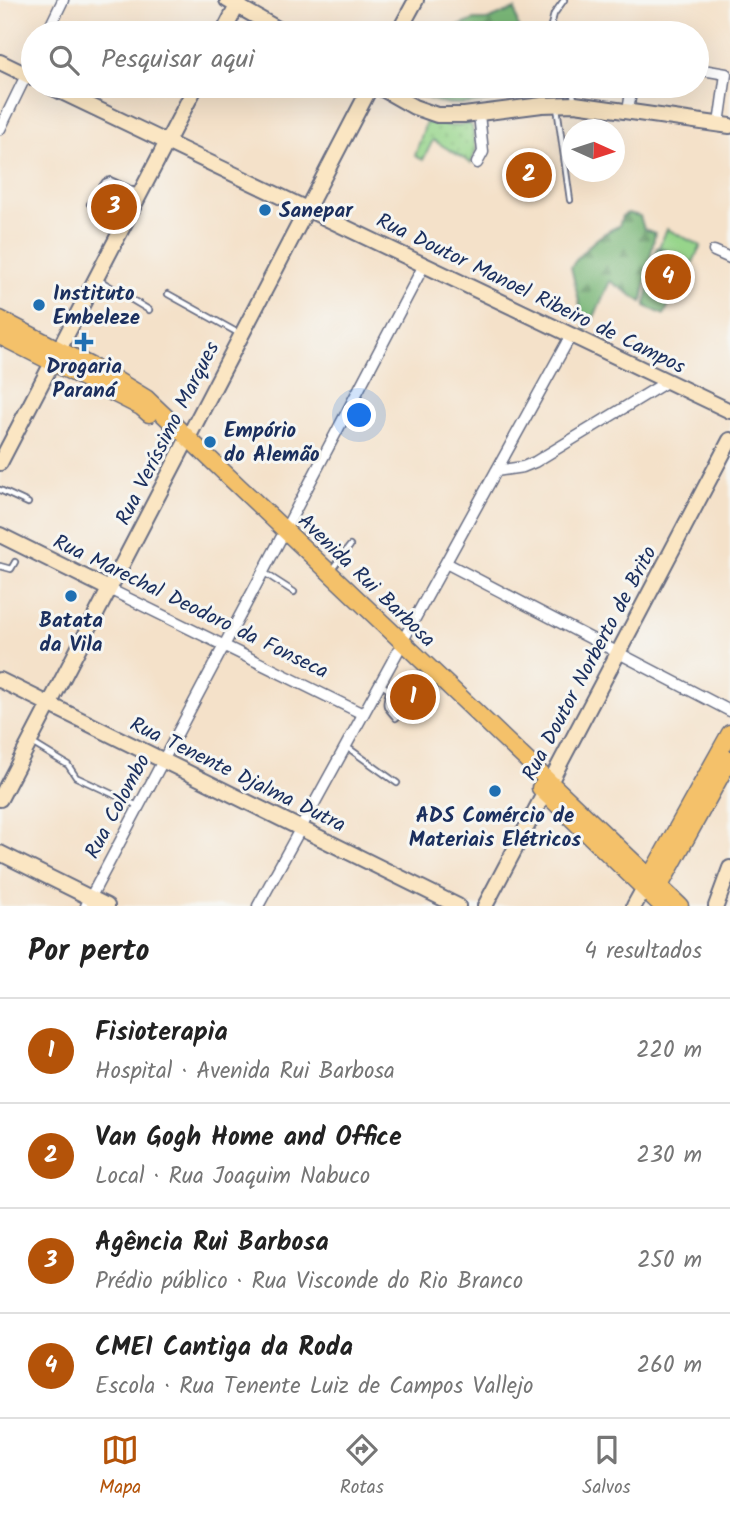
<!DOCTYPE html>
<html lang="pt">
<head>
<meta charset="utf-8">
<style>
  body { margin:0; font-family:Kalam,sans-serif; background:#f2f2f2; color:#222 }
  .compass { position:absolute; left:562px; top:119px; width:63px; height:63px; border-radius:50%; background:#fff; box-shadow:0 7px 28px #0002; rotate:93deg }
  .you { position:absolute; left:360px; top:416px; width:24px; height:24px; margin:-18px; border:5px solid #fff; border-radius:50%; background:#1a73e8; box-shadow:0 0 0 10px #1a73e833 }
  .badge { display:grid; place-items:center; width:46px; height:46px; border-radius:50%; background:#b45309; color:#fff; font-size:23px; font-weight:700 }
  .pin { position:absolute; translate:-50% -50%; border:4px solid #fff; box-shadow:0 2px 7px #0006 }
  .list { margin:0; padding:0; list-style:none }
  h2 { display:flex; justify-content:space-between; align-items:center; height:91px; margin:0; padding:0 28px; font-size:30px }
  h2 small { font-size:23px; font-weight:400; color:#767676 }
  .list li { display:grid; grid-template-columns:46px 1fr auto; gap:21px; align-items:center; box-sizing:border-box; height:105px; padding:0 28px; border-top:2px solid #e0e0e0 }
  .list b { display:block; font-size:26px; white-space:nowrap }
  .list p { margin:0; font-size:23px; white-space:nowrap; color:#767676 }
  .list em { font-size:23px; font-style:normal; color:#767676 }
  .icon { flex:none; width:38px; height:38px; fill:none; stroke:currentColor; stroke-width:2; stroke-linecap:round; stroke-linejoin:round }
  .map { position:relative; flex:none; width:730px; height:906px; overflow:hidden }
  .search { position:absolute; background:#fff; box-shadow:0 7px 28px #0002; left:21px; right:21px; top:21px; height:77px; display:flex; align-items:center; gap:18px; box-sizing:border-box; padding:0 24px; border-radius:38px; color:#767676; font-size:26px }
  .sheet { height:511px; background:#fff }
  nav { display:flex; justify-content:space-around; align-items:center; box-sizing:border-box; height:98px; border-top:2px solid #e0e0e0; background:#fff; font-size:19px; color:#767676 }
  nav a { display:grid; justify-items:center; gap:4px }
  nav .on { color:#b45309 }
  .map>svg:first-child { display:block }
</style>
</head>
<body>
<div class="map">
<svg width="730" height="906" viewBox="0 0 730 906">
  <defs>
    <pattern id="grass-dots" width="8" height="8" patternUnits="userSpaceOnUse" patternTransform="scale(1.75)"><rect width="8" height="8" fill="#97d58b"/><path d="M2 2h.1M6 6h.1" fill="none" stroke="#82b77a" stroke-width="1.8" stroke-linecap="round"/></pattern>
    <pattern id="forest-firs" width="22" height="20" patternUnits="userSpaceOnUse" patternTransform="scale(1.75)"><rect width="22" height="20" fill="#79b677"/><path d="M5 1l3.5 6h-7zM16 11l3.5 6h-7z" fill="#629465"/></pattern>
  </defs>
  <rect width="100%" height="100%" fill="#f6f6f2"/>
  <filter id="ink" filterUnits="userSpaceOnUse"><feTurbulence type="fractalNoise" baseFrequency=".0143" numOctaves="2"/><feDisplacementMap in="SourceGraphic" scale="14" xChannelSelector="R" yChannelSelector="G"/><feConvolveMatrix kernelMatrix="1 2 1 2 8 2 1 2 1" color-interpolation-filters="sRGB"/></filter>
  <filter id="wash" filterUnits="userSpaceOnUse"><feTurbulence type="fractalNoise" baseFrequency=".00686" numOctaves="4" result="noise"/><feDisplacementMap in="SourceGraphic" scale="28" xChannelSelector="R" yChannelSelector="G"/><feGaussianBlur stdDeviation="1.57" result="paint"/><feColorMatrix in="noise" values="0 0 0 0 0 0 0 0 0 0 0 0 0 0 0 0 0 1.4 0 .05"/><feComposite in="paint" operator="in"/></filter>
  <g filter="url(#wash)">
    <rect width="100%" height="100%" fill="#f4e1c9"/>
    <path fill="url(#grass-dots)" stroke="#598274" stroke-width="2" d="M426 122 452 126 469 124 472 126 476 150 471 163 433 140 423 160 415 156Z"/>
    <path fill="url(#forest-firs)" stroke="#4a726a" stroke-width="2" d="M515 9 519 33H408L410 31H437L457 27 474 20H487Z
      M404 86H528L529 94C497 99 455 112 424 97 417 94 410 90 404 86Z
      M628 213 640 216 644 229 655 233 642 302 610 281 595 315 586 331 571 267C583 250 599 234 619 226L622 216Z
      M657 248 690 264 664 315 645 306Z"/>
    <path fill="#97d58b" stroke="#598274" stroke-width="2" d="M667 229 701 246 692 264 659 247Z"/>
  </g>
  <g filter="url(#ink)">
    <g fill="none" stroke-linecap="round" stroke-linejoin="round">
      <defs>
        <path id="lane" d="M549 33 554 14 564 0
          M572 86 574 100
          M557 107 570 200
          M90 204 105 182 110 180 139 193
          M99 280 149 310
          M168 294 240 334
          M0 490 28 503
          M0 566 11 569 15 562
          M332 569 350 546
          M263 572 294 592
          M380 684 388 689 389 692C384 707 387 707 396 718
          M32 743 68 765 76 777 138 806
          M347 747 397 783"/>
        <path id="street" d="M47 33 63 0
          M697 69 726 74 719 124
          M628 111 632 86
          M0 129 33 61
          M477 163 483 152 479 114
          M714 251 730 258
          M496 471 523 467 535 462 668 381
          M285 530 424 265
          M446 563 730 711
          M109 589 363 714
          M402 642 571 335
          M86 906 281 538
          M258 906 398 651"/>
        <path id="secondary" d="M227 0 285 33
          M223 33 240 0
          M398 33 416 0
          M0 62 33 78
          M49 86 730 411
          M377 86 414 107 437 115H464L542 105 575 104 730 126
          M0 463 196 86
          M0 535 109 589
          M0 680 458 906
          M0 799 371 86
          M0 853 107 906
          M485 906 730 440
          M634 906 644 888
          M716 906 730 868"/>
        <path id="primary" d="M0 319 110 376 146 398 680 906
          M0 336 141 407 149 414
          M540 788 662 906
          M646 884 730 733
          M655 895 730 759"/>
      </defs>
      <use href="#lane" stroke="#676d83" stroke-width="8"/>
      <use href="#street" stroke="#676d83" stroke-width="13"/>
      <use href="#secondary" stroke="#676d83" stroke-width="18"/>
      <use href="#primary" stroke="#676d83" stroke-width="19"/>
      <path stroke="#676d83" stroke-width="2" stroke-dasharray="5 5" stroke-linecap="butt" d="M545 93 563 92"/>
      <use href="#lane" stroke="#fff" stroke-width="4.5"/>
      <use href="#street" stroke="#fff" stroke-width="10"/>
      <use href="#secondary" stroke="#fbe6c3" stroke-width="14"/>
      <use href="#primary" stroke="#f4c16a" stroke-width="16"/>
    </g>
  </g>
  <g fill="#1f6fb2" stroke="#f6f6f2" stroke-width="2.5">
    <circle cx="265" cy="210" r="7"/>
    <circle cx="39" cy="305" r="7"/>
    <path d="M80.5 331.5h7v7h7v7h-7v7h-7v-7h-7v-7h7z"/>
    <circle cx="210" cy="442" r="7"/>
    <circle cx="71" cy="596" r="7"/>
    <circle cx="495" cy="791" r="7"/>
  </g>
  <g text-anchor="middle" stroke-width="6" stroke-linejoin="round" paint-order="stroke">
    <g font-size="21" font-weight="bold" fill="#1b2f5e" stroke="#f6f6f2" text-anchor="start">
      <text x="279" y="217">Sanepar</text>
      <text x="53" y="300">Instituto<tspan x="53" dy="24">Embeleze</tspan></text>
      <text x="84" y="373" text-anchor="middle">Drogaria<tspan x="84" dy="24">Paraná</tspan></text>
      <text x="224" y="437">Empório<tspan x="224" dy="24">do Alemão</tspan></text>
      <text x="71" y="627" text-anchor="middle">Batata<tspan x="71" dy="24">da Vila</tspan></text>
      <text x="495" y="822" text-anchor="middle">ADS Comércio de<tspan x="495" dy="24">Materiais Elétricos</tspan></text>
    </g>
    <g font-size="21" fill="#1b2f5e" stroke="#f6f6f2">
      <text transform="translate(531 293) rotate(26)" y="7">Rua Doutor Manoel Ribeiro de Campos</text>
      <text transform="translate(167 433) rotate(-63)" y="7">Rua Veríssimo Marques</text>
      <text transform="translate(367 580) rotate(44)" y="7">Avenida Rui Barbosa</text>
      <text transform="translate(191 606) rotate(26)" y="7">Rua Marechal Deodoro da Fonseca</text>
      <text transform="translate(589 663) rotate(-62)" y="7">Rua Doutor Norberto de Brito</text>
      <text transform="translate(238 774) rotate(26)" y="7">Rua Tenente Djalma Dutra</text>
      <text transform="translate(117 806) rotate(-62)" y="7">Rua Colombo</text>
    </g>
  </g>
</svg>
<svg class="compass" viewBox="-18 -18 36 36"><path d="M0-13l5 13h-10z" fill="#e53935"/><path d="M0 13l5-13h-10z" fill="#767676"/></svg>
<div class="you"></div>
<div class="pin badge" style="left:413px;top:697px">1</div>
<div class="pin badge" style="left:529px;top:175px">2</div>
<div class="pin badge" style="left:114px;top:207px">3</div>
<div class="pin badge" style="left:668px;top:277px">4</div>
<div class="search"><svg class="icon" aria-label="search" viewBox="0 0 24 24"><circle cx="10" cy="10" r="6"/><path d="M15 15l6 6"/></svg>Pesquisar aqui</div>
</div>
<section class="sheet">
<h2>Por perto<small>4 resultados</small></h2>
<ul class="list">
<li><span class="badge">1</span><div><b>Fisioterapia</b><p>Hospital · Avenida Rui Barbosa</p></div><em>220 m</em></li>
<li><span class="badge">2</span><div><b>Van Gogh Home and Office</b><p>Local · Rua Joaquim Nabuco</p></div><em>230 m</em></li>
<li><span class="badge">3</span><div><b>Agência Rui Barbosa</b><p>Prédio público · Rua Visconde do Rio Branco</p></div><em>250 m</em></li>
<li><span class="badge">4</span><div><b>CMEI Cantiga da Roda</b><p>Escola · Rua Tenente Luiz de Campos Vallejo</p></div><em>260 m</em></li>
</ul>
</section>
<nav>
<a class="on"><svg class="icon" aria-label="map" viewBox="0 0 24 24"><path d="M3 6l6-2 6 2 6-2v14l-6 2-6-2-6 2zM9 4v14M15 6v14"/></svg>Mapa</a>
<a><svg class="icon" aria-label="directions" viewBox="0 0 24 24"><path d="M12 3l9 9-9 9-9-9zM9 14v-3h6M13 9l2 2-2 2"/></svg>Rotas</a>
<a><svg class="icon" aria-label="saved" viewBox="0 0 24 24"><path d="M7 4h10v16l-5-4-5 4z"/></svg>Salvos</a>
</nav>
</body>
</html>
